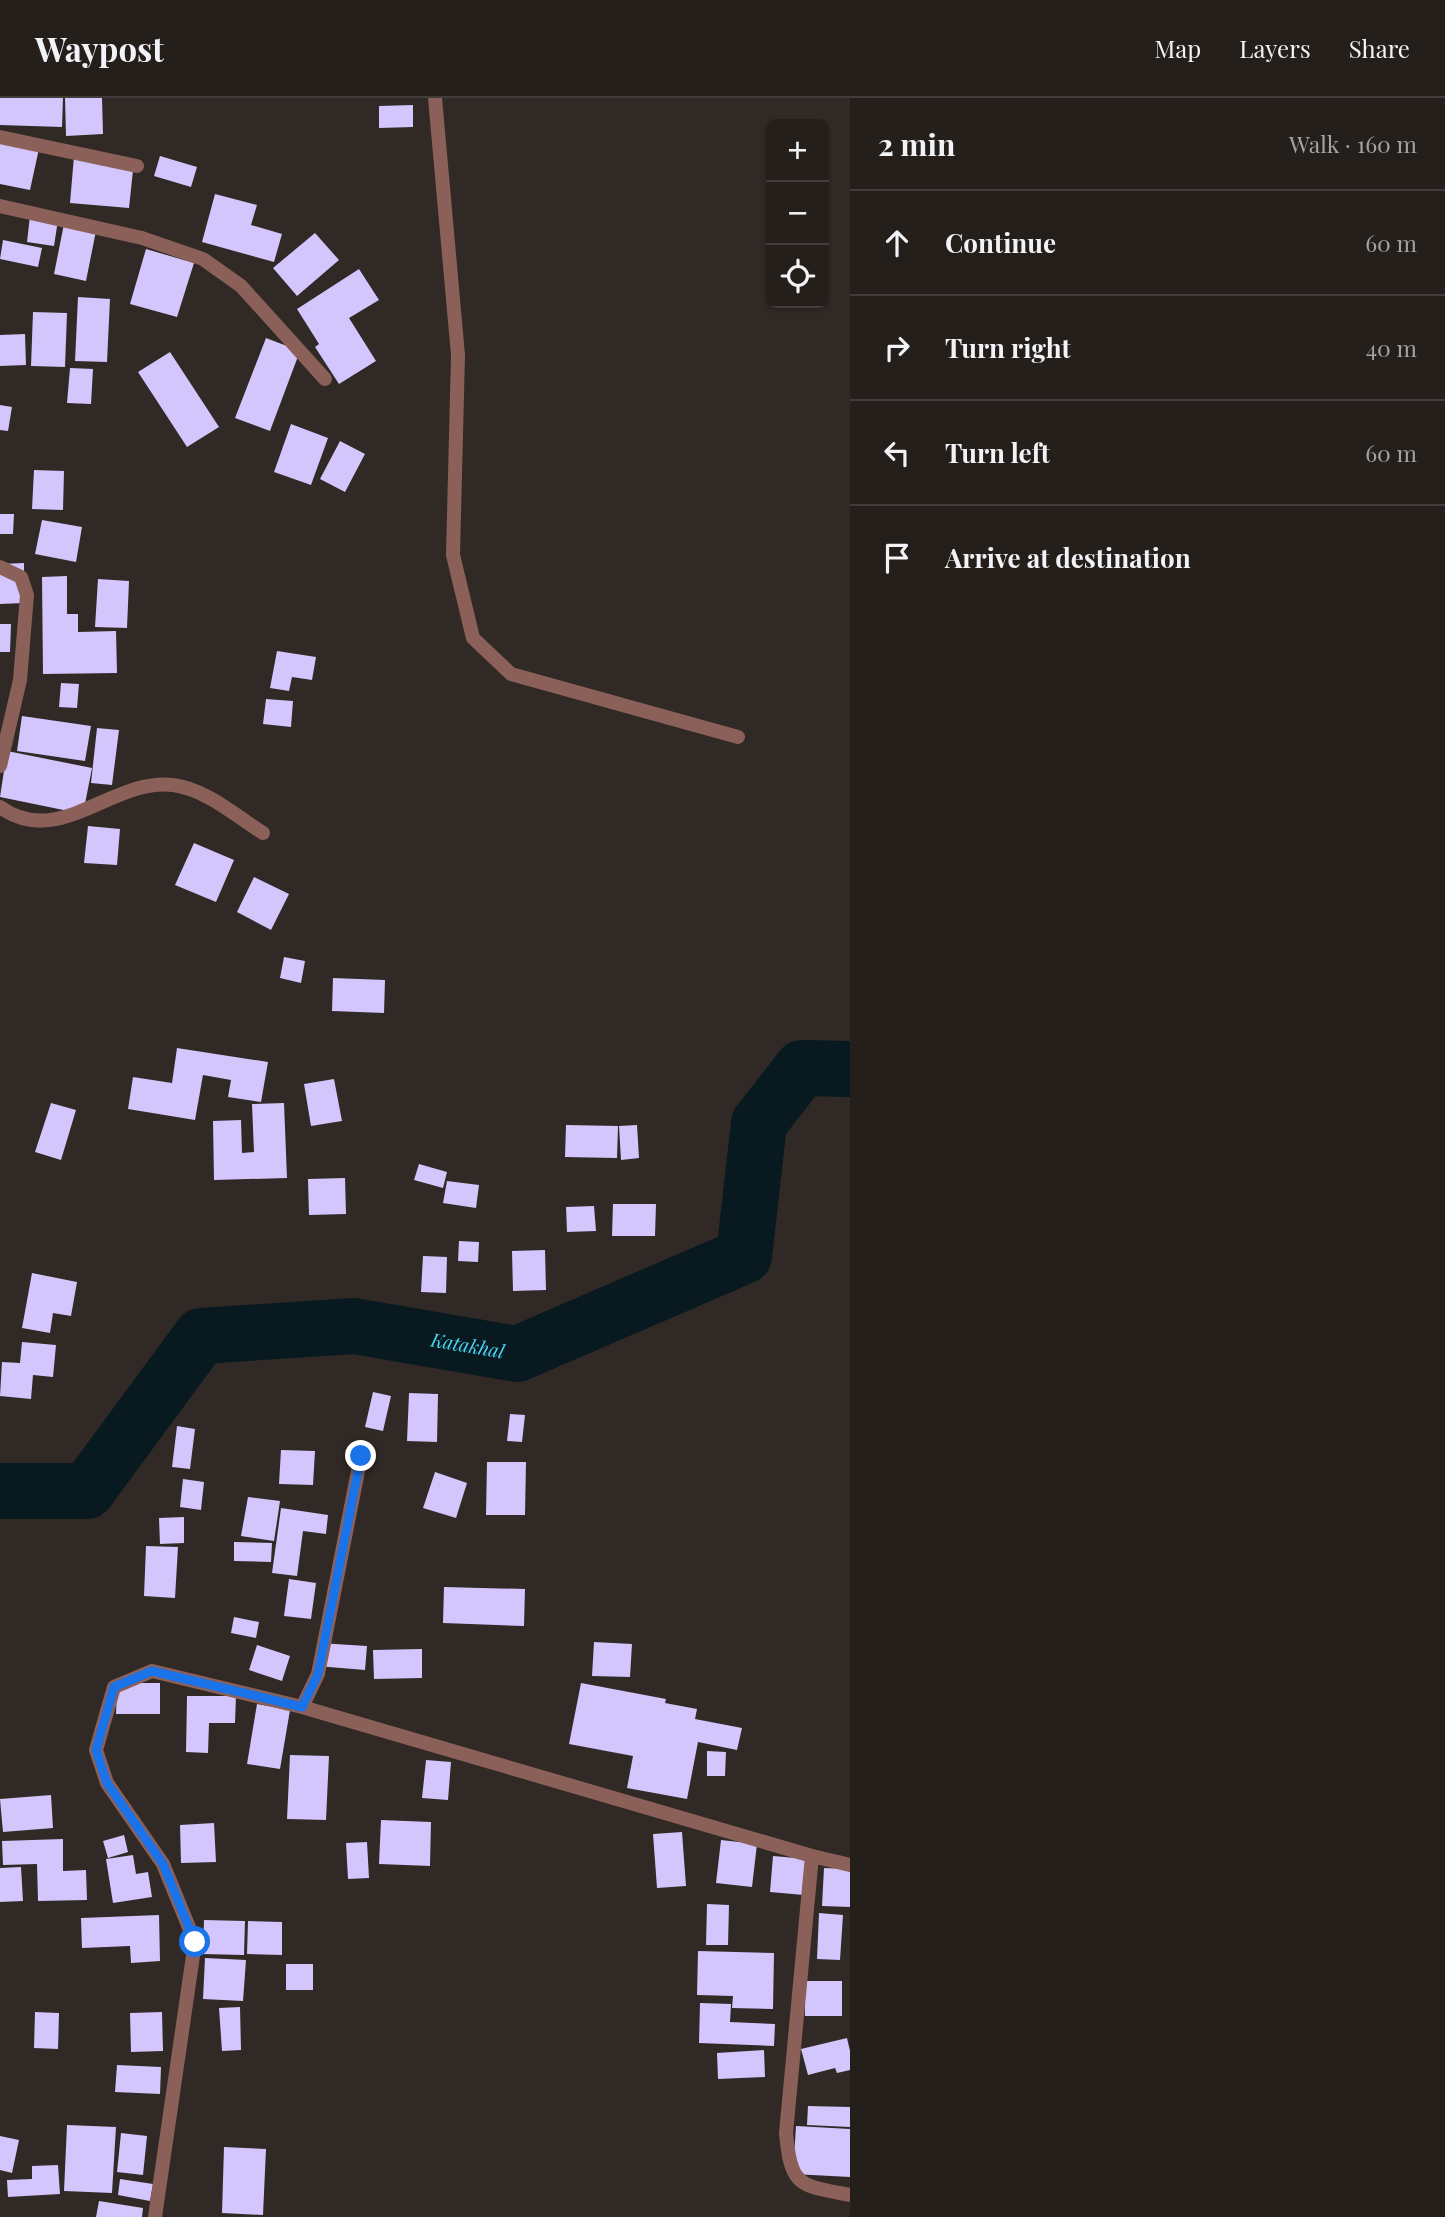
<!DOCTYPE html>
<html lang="en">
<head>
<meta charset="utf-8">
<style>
  body { margin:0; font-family:"Playfair Display",serif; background:#2d2725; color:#f1f3f6 }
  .controls { position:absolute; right:21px; top:21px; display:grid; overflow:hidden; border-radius:10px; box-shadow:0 2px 5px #0004 }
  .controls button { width:63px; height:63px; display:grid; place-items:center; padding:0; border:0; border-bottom:2px solid #423d3b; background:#251f1c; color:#f1f3f6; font:35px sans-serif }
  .stop { position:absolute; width:21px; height:21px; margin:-16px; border:5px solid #1a73e8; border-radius:50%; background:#fff }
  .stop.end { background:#1a73e8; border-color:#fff; box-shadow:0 2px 7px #0008 }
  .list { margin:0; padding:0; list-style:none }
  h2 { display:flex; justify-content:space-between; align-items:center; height:91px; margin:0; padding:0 28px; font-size:30px }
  h2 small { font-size:23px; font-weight:400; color:#a3a2a3 }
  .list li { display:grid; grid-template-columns:46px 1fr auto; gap:21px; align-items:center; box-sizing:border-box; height:105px; padding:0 28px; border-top:2px solid #423d3b }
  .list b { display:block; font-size:26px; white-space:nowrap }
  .list em { font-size:23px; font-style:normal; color:#a3a2a3 }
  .icon { flex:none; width:38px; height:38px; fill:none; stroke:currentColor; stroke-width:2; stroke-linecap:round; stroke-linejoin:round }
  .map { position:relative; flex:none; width:850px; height:2119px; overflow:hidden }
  header { display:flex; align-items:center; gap:42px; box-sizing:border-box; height:98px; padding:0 35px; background:#251f1c; border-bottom:2px solid #423d3b }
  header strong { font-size:33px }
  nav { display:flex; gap:38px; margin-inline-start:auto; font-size:24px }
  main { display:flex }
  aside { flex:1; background:#251f1c }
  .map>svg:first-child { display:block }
</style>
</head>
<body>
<header>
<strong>Waypost</strong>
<nav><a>Map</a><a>Layers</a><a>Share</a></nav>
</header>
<main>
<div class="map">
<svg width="850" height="2119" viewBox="0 0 850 2119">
  <rect width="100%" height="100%" fill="#312925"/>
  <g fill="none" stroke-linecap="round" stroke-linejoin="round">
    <path stroke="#081a1f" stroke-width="56" id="s1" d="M0 1393H87L201 1238 354 1228 517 1256 744 1158 759 1025 802 970 850 971"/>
  </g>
  <path fill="#d2c6fd" d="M0 0H63L62 29 0 27Z
    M65 0H102L103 36 66 38Z
    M413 7V29L379 30V8Z
    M0 38 40 46 30 92 0 86Z
    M74 58 134 63 129 110 70 105Z
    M160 58 197 69 191 89 154 78Z
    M215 96 257 107 251 127 282 136 274 164 202 144Z
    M30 118 58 122 54 148 27 144Z
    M64 126 96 133 86 183 54 176Z
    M315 135 339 162 297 198 273 170Z
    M3 142 42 150 38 169 0 161Z
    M146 151 194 165 177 219 130 206Z
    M359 171 379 202 349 220 376 263 339 286 315 249 319 246 297 211Z
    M78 199 110 201 107 264 75 263Z
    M33 214 67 215 65 269 31 268Z
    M25 236 26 267 0 268V237Z
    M266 240 300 253 270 333 235 320Z
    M170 254 219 329 187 349 138 274Z
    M70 270 93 271 91 306 67 305Z
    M0 307 12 309 8 333 0 332Z
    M291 326 328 340 311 387 274 374Z
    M340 343 365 356 345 394 320 381Z
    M34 372 64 373 63 412 32 411Z
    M0 416H14L13 436H0Z
    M42 422 82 429 76 464 35 456Z
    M24 465V505L0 506V466Z
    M67 478V516H78V534L116 533 117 575 43 576 42 479Z
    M98 481 129 483 127 530 95 529Z
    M0 526H11L10 554H0Z
    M277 553 316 559 312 582 292 579 289 593 270 590Z
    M61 585 79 586 77 610 59 609Z
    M266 601 293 603 291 629 263 626Z
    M22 618 91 628 85 663 17 653Z
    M97 630 119 632 112 687 91 685Z
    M7 653 92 670 83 716 0 699Z
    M88 728 120 731 117 767 84 765Z
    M194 745 234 762 216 804 175 787Z
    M254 779 289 796 271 832 237 814Z
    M284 859 305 863 301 885 280 880Z
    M333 880 385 882 384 915 332 913Z
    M177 950 268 964 261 1004 228 999 231 982 203 977 195 1022 128 1011 133 979 172 985Z
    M334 981 342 1023 311 1028 304 986Z
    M51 1005 76 1012 61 1062 35 1054Z
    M284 1005 287 1080 214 1082 213 1023 241 1022 242 1055 254 1054 252 1006Z
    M566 1027 618 1028 617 1060 565 1059Z
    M637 1027 639 1060 621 1062 619 1028Z
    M419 1066 447 1074 443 1090 414 1082Z
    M345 1080 346 1116 309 1117 308 1081Z
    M447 1083 479 1087 476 1110 443 1105Z
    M613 1106H656L655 1138H612Z
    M594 1108 596 1133 567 1134 566 1109Z
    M459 1143 479 1144 478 1164 458 1163Z
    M545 1152 546 1192 513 1193 512 1153Z
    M423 1158 447 1159 446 1195 421 1194Z
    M32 1175 77 1184 71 1218 53 1215 50 1235 22 1230Z
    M22 1244 56 1247 53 1279 33 1277 31 1301 0 1298 2 1264 20 1265Z
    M373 1294 391 1298 383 1333 365 1329Z
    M409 1295 438 1296 437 1344 407 1343Z
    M510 1316 525 1317 522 1344 507 1343Z
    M177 1328 195 1331 190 1371 172 1369Z
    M281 1352 315 1353 313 1387 279 1386Z
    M487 1364H526L525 1417H486Z
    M435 1374 467 1385 456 1420 423 1410Z
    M183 1381 204 1384 201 1412 180 1409Z
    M248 1399 280 1403 274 1443 241 1438Z
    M281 1410 328 1417 326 1436 303 1433 297 1478 272 1475Z
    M184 1419V1445L160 1446 159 1420Z
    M234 1444 272 1445 271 1464 234 1463Z
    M146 1448 178 1449 175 1500 144 1498Z
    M289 1481 316 1485 311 1521 284 1518Z
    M444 1489 525 1491 524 1528 443 1525Z
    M234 1519 259 1524 256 1540 231 1535Z
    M594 1544 632 1546 630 1579 592 1578Z
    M319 1545 367 1548 365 1572 317 1568Z
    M257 1547 290 1558 282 1583 249 1572Z
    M422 1551V1580L374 1581 373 1552Z
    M117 1585H160V1616H116Z
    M581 1585 666 1601 665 1605 697 1611 695 1621 742 1630 737 1652 698 1644 687 1701 627 1690 633 1658 569 1646Z
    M187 1598H236L235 1625H209L208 1655 186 1654Z
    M257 1606 290 1612 280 1671 247 1666Z
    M707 1653 726 1654 725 1678H707Z
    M290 1657 329 1658 326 1722 287 1721Z
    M426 1662 451 1664 448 1702 422 1700Z
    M51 1697 53 1730 3 1734 0 1701Z
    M381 1722 431 1724 430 1768 379 1766Z
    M214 1725 216 1764 181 1765 180 1727Z
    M682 1734 686 1788 657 1790 653 1736Z
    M124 1737 128 1754 108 1760 103 1743Z
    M63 1741V1773L86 1772 87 1802 38 1803 37 1766 3 1767 2 1743Z
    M721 1742 757 1746 752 1789 716 1785Z
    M367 1744 369 1780 348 1781 346 1745Z
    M133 1757 136 1776 148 1774 152 1799 113 1805 106 1761Z
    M773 1758 807 1761 804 1797 770 1794Z
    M21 1769 23 1803 0 1804V1770Z
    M824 1770 850 1771V1809L822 1808Z
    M707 1806 729 1807 728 1847H706Z
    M819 1815 843 1817 840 1862 817 1861Z
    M159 1817 160 1863 131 1865 130 1848 82 1850 81 1820Z
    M204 1822 245 1823 244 1857 203 1856Z
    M248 1823 282 1824V1857L247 1856Z
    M698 1853 774 1855 773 1911 732 1910 733 1898 697 1897Z
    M205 1860 246 1862 243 1903 203 1901Z
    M286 1866H313V1892H286Z
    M805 1883H842V1918H805Z
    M700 1905 731 1906 730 1924 775 1926 774 1948 699 1945Z
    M240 1909 241 1952 222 1953 219 1910Z
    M35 1914 59 1915 58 1951 34 1950Z
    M162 1914 163 1953 131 1954 130 1915Z
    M847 1940 850 1953V1972L837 1975 835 1970 808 1977 801 1951Z
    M764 1952 765 1979 718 1981 717 1955Z
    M117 1967 161 1969 160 1996 115 1994Z
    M808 2008 850 2009V2029L807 2027Z
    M67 2027 116 2029 112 2095 64 2093Z
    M796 2028 850 2031V2079L793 2076Z
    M121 2035 147 2038 143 2077 117 2074Z
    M0 2038 19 2042 12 2075 0 2072Z
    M224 2049 266 2051 263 2117 222 2115Z
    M58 2067 60 2096 8 2099 7 2082 32 2081V2068Z
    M120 2081 153 2086 150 2103 118 2097Z
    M99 2103 143 2110 142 2119H96Z"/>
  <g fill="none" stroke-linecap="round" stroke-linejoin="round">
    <path stroke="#8b6059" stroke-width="14" d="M435 0 458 257 453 457 473 540 511 576 738 639"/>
    <path stroke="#8b6059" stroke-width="14" d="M0 39 137 68
      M0 108 142 140 203 161 241 188 325 281
      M0 469 21 479 27 497 20 582 0 668
      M0 709C59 752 113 679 173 687 206 691 236 718 263 735
      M302 1609 318 1576 361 1358
      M812 1758 786 2035C791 2090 800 2087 850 2097
      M155 2119 195 1844 163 1766 107 1685 96 1652 114 1589 152 1573 302 1609 812 1758 850 1767"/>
  </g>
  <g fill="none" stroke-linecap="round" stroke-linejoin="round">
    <path stroke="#1a73e8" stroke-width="9" d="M195 1844 163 1766 107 1685 96 1652 114 1589 152 1573 302 1609 318 1576 361 1358"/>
  </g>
  <g text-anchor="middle" stroke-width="7" stroke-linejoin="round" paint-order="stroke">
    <g font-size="19" font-style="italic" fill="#48d5f7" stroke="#161311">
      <text dy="7" stroke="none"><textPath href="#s1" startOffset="548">Katakhal</textPath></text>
    </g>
  </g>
</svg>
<div class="controls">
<button>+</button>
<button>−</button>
<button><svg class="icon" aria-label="locate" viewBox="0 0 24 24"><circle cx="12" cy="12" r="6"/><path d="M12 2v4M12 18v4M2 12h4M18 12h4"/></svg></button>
</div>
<div class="stop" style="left:195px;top:1844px"></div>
<div class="stop end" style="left:361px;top:1358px"></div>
</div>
<aside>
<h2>2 min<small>Walk · 160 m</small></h2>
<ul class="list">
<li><svg class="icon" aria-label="ahead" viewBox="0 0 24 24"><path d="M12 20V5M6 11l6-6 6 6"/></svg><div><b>Continue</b></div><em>60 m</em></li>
<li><svg class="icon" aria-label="right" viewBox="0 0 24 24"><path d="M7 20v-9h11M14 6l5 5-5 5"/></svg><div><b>Turn right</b></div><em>40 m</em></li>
<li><svg class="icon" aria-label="left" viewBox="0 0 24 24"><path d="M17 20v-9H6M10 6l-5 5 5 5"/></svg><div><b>Turn left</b></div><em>60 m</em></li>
<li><svg class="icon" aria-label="arrive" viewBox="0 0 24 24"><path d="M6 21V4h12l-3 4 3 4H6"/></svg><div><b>Arrive at destination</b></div></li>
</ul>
</aside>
</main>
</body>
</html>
